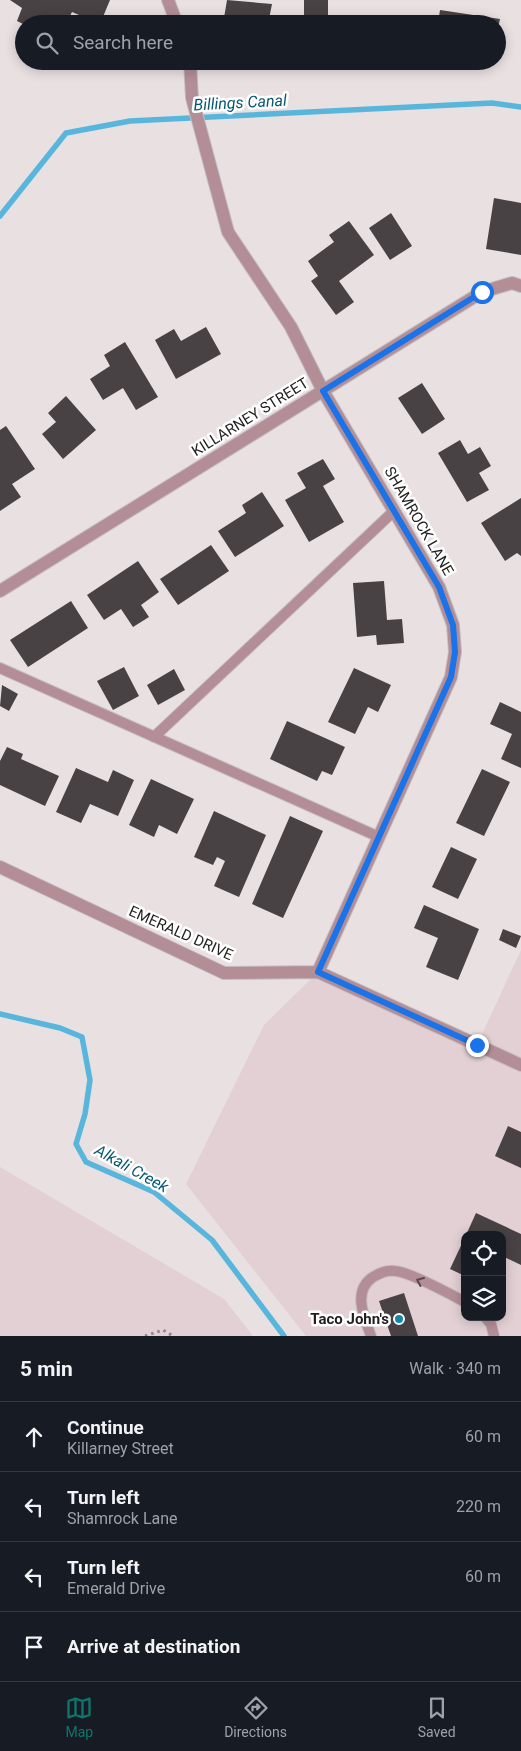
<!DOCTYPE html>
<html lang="en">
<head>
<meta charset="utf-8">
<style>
  body { margin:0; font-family:Roboto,sans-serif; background:#20242c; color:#f1f3f6 }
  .controls { position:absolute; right:15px; bottom:15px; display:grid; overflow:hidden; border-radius:10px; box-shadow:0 2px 12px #0003 }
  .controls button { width:45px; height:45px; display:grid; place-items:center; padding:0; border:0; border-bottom:1px solid #363941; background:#171b24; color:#f1f3f6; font:25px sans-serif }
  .stop { position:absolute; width:15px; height:15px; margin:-11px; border:4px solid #1a73e8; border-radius:50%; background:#fff }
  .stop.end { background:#1a73e8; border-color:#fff; box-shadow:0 1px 5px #0008 }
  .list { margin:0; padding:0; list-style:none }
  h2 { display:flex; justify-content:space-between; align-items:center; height:65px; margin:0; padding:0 20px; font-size:21px }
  h2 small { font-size:16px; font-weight:400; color:#9ea1a6 }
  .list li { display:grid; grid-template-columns:32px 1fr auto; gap:15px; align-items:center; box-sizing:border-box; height:70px; padding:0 20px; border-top:1px solid #363941 }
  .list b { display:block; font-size:19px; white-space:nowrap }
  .list p { margin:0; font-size:16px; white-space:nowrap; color:#9ea1a6 }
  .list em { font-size:16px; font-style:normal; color:#9ea1a6 }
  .icon { flex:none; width:28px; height:28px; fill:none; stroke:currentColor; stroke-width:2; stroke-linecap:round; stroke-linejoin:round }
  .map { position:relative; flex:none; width:521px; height:1336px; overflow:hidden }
  .search { position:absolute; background:#171b24; box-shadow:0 2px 12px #0003; left:15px; right:15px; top:15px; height:55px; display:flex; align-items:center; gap:12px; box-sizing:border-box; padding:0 18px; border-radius:28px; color:#9ea1a6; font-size:19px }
  .sheet { height:345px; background:#171b24 }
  nav { display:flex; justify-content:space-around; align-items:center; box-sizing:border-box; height:70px; border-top:1px solid #363941; background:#171b24; font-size:14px; color:#9ea1a6 }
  nav a { display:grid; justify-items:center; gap:2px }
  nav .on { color:#0f766e }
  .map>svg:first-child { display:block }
</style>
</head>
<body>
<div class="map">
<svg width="521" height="1336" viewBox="0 0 521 1336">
  <rect width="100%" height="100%" fill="#e9e0e2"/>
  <path fill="#e2d0d4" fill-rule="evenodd" d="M521 950V1336H306L186 1184 264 1025 318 972 477 1045ZM465 1235H502V1317H465Z
    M0 1167 224 1299 253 1336H0Z"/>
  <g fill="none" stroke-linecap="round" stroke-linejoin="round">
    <path stroke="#58b6dc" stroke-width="5.5" d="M0 216 66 133 130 121 492 103 521 107
      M0 1014 60 1028 82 1037 90 1080 85 1114 76 1144 86 1162 154 1192 212 1240 284 1336"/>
  </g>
  <path fill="#494244" d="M10 0H110L100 24 72 12 66 24H23L17 21 22 8Z
    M227 0 272 4 268 24H223Z
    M304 0H328V17L363 18 362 24H304Z
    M440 10 500 19 498 28 497 24H438Z
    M494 198 521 203V255L486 249Z
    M391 213 412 246 390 260 369 228Z
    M349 221 374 255 339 281 354 302 336 315 311 281 318 276 308 261 334 242 329 235Z
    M206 327 221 354 176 379 155 340 174 329 181 341Z
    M125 342 158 397 136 410 123 388 103 400 90 379 110 366 104 355Z
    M422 383 445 419 422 434 398 398Z
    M66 396 96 430 63 459 42 434 56 422 48 413Z
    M6 426 35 469 12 484 21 497 0 511V430Z
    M460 440 468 454 480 447 491 466 479 473 489 490 467 502 438 453Z
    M323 459 335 479 323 486 344 522 309 542 285 500 306 488 297 473Z
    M262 492 284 526 235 557 218 531 246 513 242 505Z
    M521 498V556L517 553 505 561 481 523Z
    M211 545 229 571 178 605 160 579Z
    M138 561 159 592 141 605 149 617 133 627 121 609 104 620 87 595Z
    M384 581 387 620 402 619 404 643 377 645 376 635 357 637 353 583Z
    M71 601 88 628 28 667 10 640Z
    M124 667 139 696 113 710 97 681Z
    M354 668 391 685 378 712 368 707 355 734 328 722Z
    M174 669 185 690 158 705 147 685Z
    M2 685 18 694 9 711 0 706Z
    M500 702 521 712V768L501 759 512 734 490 724Z
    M287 721 345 747 332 775 322 771 317 781 270 759Z
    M7 747 23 754 21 759 59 776 45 806 0 785V761Z
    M76 768 108 782 113 770 134 780 118 816 90 804 81 823 56 812Z
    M482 769 510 782 484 836 456 823Z
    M151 779 194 799 177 834 159 825 154 837 129 825Z
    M214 811 266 835 239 897 214 886 225 861 217 857 213 865 194 857Z
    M290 816 323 831 283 918 252 904Z
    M451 847 477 859 458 899 432 887Z
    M424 905 479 929 458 980 426 967 438 938 414 928Z
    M503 929 521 936 516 948 499 940Z
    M508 1126 521 1132V1168L495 1156Z
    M476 1213 521 1234V1265L502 1256V1235H466Z
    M465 1237V1276L450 1269Z
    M404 1293 418 1336H391L379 1301Z"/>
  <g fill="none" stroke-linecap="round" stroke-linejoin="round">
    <defs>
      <path id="lane" d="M0 668 379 837
        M154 737 394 511
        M485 1317 491 1324 494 1336
        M371 1336C364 1317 352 1291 373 1277 380 1273 386 1270 395 1271 407 1271 452 1295 465 1302"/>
      <path id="street" d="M168 0 177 24
        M190 61 192 98 228 232 291 327 323 391 439 587 453 625 455 652 451 677 318 972
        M0 591 482 292 512 283 521 286
        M0 867 224 973 318 972 521 1065"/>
    </defs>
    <use href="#lane" stroke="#c5bdbf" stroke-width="12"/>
    <use href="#street" stroke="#c5bdbf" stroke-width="14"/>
    <path stroke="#8d8788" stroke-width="3" stroke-dasharray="2.5 4" stroke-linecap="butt" d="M145 1336 163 1330 173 1336"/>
    <use href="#lane" stroke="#b38e97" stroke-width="10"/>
    <use href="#street" stroke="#b38e97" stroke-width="12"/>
  </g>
  <defs><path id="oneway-chevron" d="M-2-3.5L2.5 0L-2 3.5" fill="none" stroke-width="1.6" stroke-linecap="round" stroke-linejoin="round" transform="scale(1.25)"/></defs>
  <use stroke="#5b4b4f" href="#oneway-chevron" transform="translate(420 1281) rotate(-156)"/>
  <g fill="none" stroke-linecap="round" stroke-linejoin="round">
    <path stroke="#1a73e8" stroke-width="6" d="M477 1045 318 972 451 677 455 652 453 625 439 587 323 391 482 292"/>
  </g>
  <circle fill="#1286ab" stroke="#fff" stroke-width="2" cx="399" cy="1319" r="5"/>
  <g text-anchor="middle" stroke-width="5" stroke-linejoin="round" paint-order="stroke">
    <g font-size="15" fill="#211e1f" stroke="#fff">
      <text transform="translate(250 417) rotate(-32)" y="5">KILLARNEY STREET</text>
      <text transform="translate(419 521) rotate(60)" y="5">SHAMROCK LANE</text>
      <text transform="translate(181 933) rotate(24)" y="5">EMERALD DRIVE</text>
    </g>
    <g font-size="15" font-weight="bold" fill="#211e1f" stroke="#fff" text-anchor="end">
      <text x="389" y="1324">Taco John's</text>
    </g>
    <g font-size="16" font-style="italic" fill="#065771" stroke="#fff">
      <text transform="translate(240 102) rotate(-3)" y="6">Billings Canal</text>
      <text transform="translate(132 1168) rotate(29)" y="6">Alkali Creek</text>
    </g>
  </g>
</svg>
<div class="controls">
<button><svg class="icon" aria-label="locate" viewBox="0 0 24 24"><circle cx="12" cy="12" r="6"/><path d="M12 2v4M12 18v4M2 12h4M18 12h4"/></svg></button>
<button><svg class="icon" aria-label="layers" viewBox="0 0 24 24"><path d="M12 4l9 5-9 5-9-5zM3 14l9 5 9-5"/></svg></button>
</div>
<div class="stop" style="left:482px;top:292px"></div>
<div class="stop end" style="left:477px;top:1045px"></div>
<div class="search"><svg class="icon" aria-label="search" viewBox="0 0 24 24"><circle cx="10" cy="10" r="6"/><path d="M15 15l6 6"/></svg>Search here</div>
</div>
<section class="sheet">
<h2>5 min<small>Walk · 340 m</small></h2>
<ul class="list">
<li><svg class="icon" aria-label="ahead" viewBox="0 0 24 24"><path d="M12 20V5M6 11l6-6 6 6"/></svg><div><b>Continue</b><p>Killarney Street</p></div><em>60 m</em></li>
<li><svg class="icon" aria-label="left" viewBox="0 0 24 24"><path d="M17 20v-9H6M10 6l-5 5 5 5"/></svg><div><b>Turn left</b><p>Shamrock Lane</p></div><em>220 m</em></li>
<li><svg class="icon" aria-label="left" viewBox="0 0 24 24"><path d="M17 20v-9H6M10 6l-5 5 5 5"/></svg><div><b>Turn left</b><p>Emerald Drive</p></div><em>60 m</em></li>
<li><svg class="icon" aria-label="arrive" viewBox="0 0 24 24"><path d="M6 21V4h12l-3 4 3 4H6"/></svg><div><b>Arrive at destination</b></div></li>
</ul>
</section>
<nav>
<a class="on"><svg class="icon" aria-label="map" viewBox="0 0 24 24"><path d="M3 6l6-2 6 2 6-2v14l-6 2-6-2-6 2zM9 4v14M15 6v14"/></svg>Map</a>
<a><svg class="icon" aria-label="directions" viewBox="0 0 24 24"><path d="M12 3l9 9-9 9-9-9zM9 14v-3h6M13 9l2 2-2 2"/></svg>Directions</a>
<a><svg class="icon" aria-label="saved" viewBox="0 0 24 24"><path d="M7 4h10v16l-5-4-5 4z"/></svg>Saved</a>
</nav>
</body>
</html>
